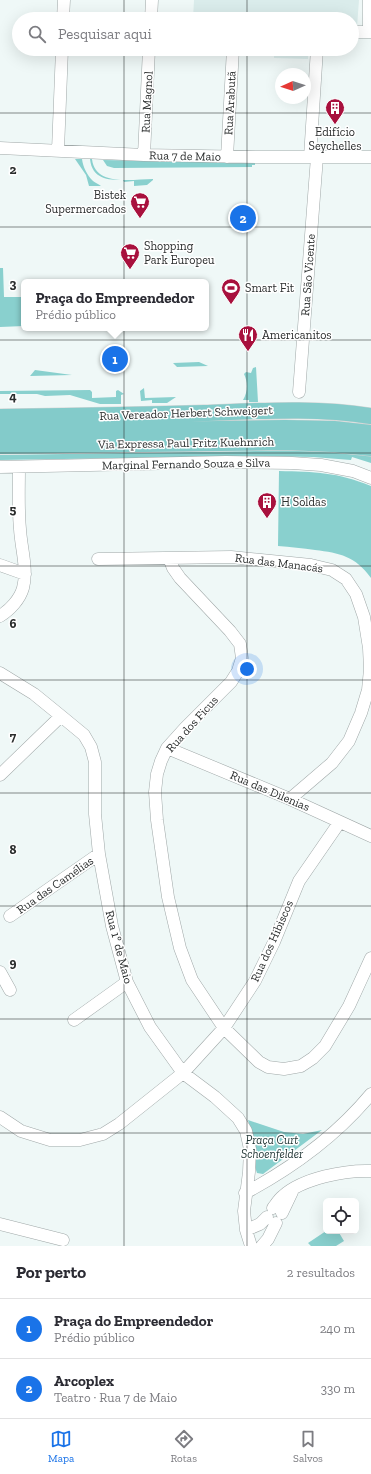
<!DOCTYPE html>
<html lang="pt">
<head>
<meta charset="utf-8">
<style>
  body { margin:0; font-family:"Zilla Slab",serif; background:#f2f2f3; color:#2b2b33 }
  .controls { position:absolute; right:12px; bottom:12px; display:grid; overflow:hidden; border-radius:6px; box-shadow:0 4px 16px #0002 }
  .controls button { width:36px; height:36px; display:grid; place-items:center; padding:0; border:0; border-bottom:1px solid #e1e1e2; background:#fff; color:#2b2b33; font:20px sans-serif }
  .compass { position:absolute; left:275px; top:68px; width:36px; height:36px; border-radius:50%; background:#fff; box-shadow:0 4px 16px #0002; rotate:267deg }
  .you { position:absolute; left:247px; top:669px; width:14px; height:14px; margin:-10px; border:3px solid #fff; border-radius:50%; background:#1a73e8; box-shadow:0 0 0 6px #1a73e833 }
  .badge { display:grid; place-items:center; width:26px; height:26px; border-radius:50%; background:#1a73e8; color:#fff; font-size:13px; font-weight:700 }
  .pin { position:absolute; translate:-50% -50%; border:2px solid #fff; box-shadow:0 1px 4px #0006 }
  .popup { position:absolute; left:21px; top:279px; width:188px; height:52px; box-sizing:border-box; display:grid; place-content:center; border-radius:6px; background:#fff; filter:drop-shadow(0 1px 3px #0005); font-size:13px; white-space:nowrap; color:#7c7c81 }
  .popup b { font-size:15px; color:#2b2b33 }
  .popup::after { content:''; position:absolute; left:50%; top:100%; margin-left:-8px; border:8px solid transparent; border-top-color:#fff }
  .list { margin:0; padding:0; list-style:none }
  h2 { display:flex; justify-content:space-between; align-items:center; height:52px; margin:0; padding:0 16px; font-size:17px }
  h2 small { font-size:13px; font-weight:400; color:#7c7c81 }
  .list li { display:grid; grid-template-columns:26px 1fr auto; gap:12px; align-items:center; box-sizing:border-box; height:60px; padding:0 16px; border-top:1px solid #e1e1e2 }
  .list b { display:block; font-size:15px; white-space:nowrap }
  .list p { margin:0; font-size:13px; white-space:nowrap; color:#7c7c81 }
  .list em { font-size:13px; font-style:normal; color:#7c7c81 }
  .icon { flex:none; width:22px; height:22px; fill:none; stroke:currentColor; stroke-width:2; stroke-linecap:round; stroke-linejoin:round }
  .map { position:relative; flex:none; width:371px; height:1246px; overflow:hidden }
  .search { position:absolute; background:#fff; box-shadow:0 4px 16px #0002; left:12px; right:12px; top:12px; height:44px; display:flex; align-items:center; gap:10px; box-sizing:border-box; padding:0 14px; border-radius:22px; color:#7c7c81; font-size:15px }
  .sheet { height:172px; background:#fff }
  nav { display:flex; justify-content:space-around; align-items:center; box-sizing:border-box; height:56px; border-top:1px solid #e1e1e2; background:#fff; font-size:11px; color:#7c7c81 }
  nav a { display:grid; justify-items:center; gap:2px }
  nav .on { color:#1a73e8 }
  .map>svg:first-child { display:block }
</style>
</head>
<body>
<div class="map">
<svg width="371" height="1246" viewBox="0 0 371 1246">
  <rect width="100%" height="100%" fill="#eff8f7"/>
  <path fill="#daeceb" d="M194 0H359L357 27H352V19H193Z
    M240 49H308V59L274 58V51L240 50Z"/>
  <path fill="#89d0ce" d="M75 159H82C83 167 87 175 93 181 95 183 99 184 101 186H89L86 175Z
    M90 159H92C95 187 133 179 153 179V180L147 185 134 186V181L124 182 123 180C108 180 92 179 90 159Z
    M103 160 255 163V165H252V167L114 168 107 166Z
    M0 268H3L4 297H24V326L0 327Z
    M199 362 208 366 177 367 173 363Z
    M256 367 258 402H249V400H243C248 392 248 382 244 374L246 372 251 373 253 368Z
    M35 370 72 375 30 376Z
    M144 388 145 398 176 397 167 403H152V400L141 401 140 391Z
    M90 390 92 392V398L116 397V391L118 390 124 394 121 395V404H100L70 395 45 396 37 394H0V391Z
    M313 450 371 456V463L352 457 351 460 313 457 255 456 0 460V455Z
    M279 471C315 472 337 472 371 486V578C355 556 340 553 315 550 303 548 290 547 278 546Z
    M248 1120 284 1132 303 1134 322 1130 263 1174 257 1173 255 1167 254 1141Z
    M326 1231H338L344 1241 336 1246H311L308 1243Z"/>
  <g fill="none" stroke-linecap="round" stroke-linejoin="round">
    <defs>
      <path id="minor" d="M63 19 64 0
        M151 19 152 0
        M352 32H371
        M369 32V0
        M0 148 144 155 257 157H371
        M58 150 62 49
        M144 155 149 49
        M227 157 233 49
        M310 157 317 49
        M299 392 317 157
        M0 467 226 462 292 463 321 465 353 471 371 478
        M169 558 173 568 180 578 230 631 240 644 242 658 238 671 231 682 185 728 167 748 161 761 157 774 155 792 157 820 168 897 180 948 192 980 224 1028 259 1062 268 1067 284 1069 301 1066 313 1058 325 1046 349 1006 371 958
        M98 559 231 557 311 565 332 570 346 579 356 594 364 617 369 648 370 669 368 690 361 713 349 741 332 763 290 799
        M0 565 25 574
        M0 616C10 610 20 599 23 588 28 569 21 548 20 529 18 509 19 488 19 467
        M0 673 34 694 61 716 84 735 91 747 95 762V814L99 854 112 926 127 982 150 1027 183 1073 215 1097 238 1118 246 1131 250 1149 249 1172 244 1211 246 1230 251 1246
        M167 748 290 799 371 836
        M0 775 61 716
        M10 916 99 854
        M0 972 10 990
        M74 1020 127 982
        M0 1117 21 1131 50 1140H80L103 1134 119 1124 183 1073 224 1028 255 981 274 942 299 881 339 823
        M245 1193C292 1168 337 1135 371 1094
        M273 1208C276 1204 279 1199 283 1196 303 1178 345 1170 371 1171
        M282 1213 292 1192
        M0 1224 63 1240
        M246 1230 260 1224 267 1217
        M262 1246 268 1239 276 1223"/>
      <path id="major" d="M0 417C68 416 136 415 204 413 259 411 316 407 371 416
        M0 432 285 428 334 429 371 433
        M0 446 287 442 332 444 371 448"/>
    </defs>
    <use href="#minor" stroke="#a0a8a8" stroke-width="13"/>
    <use href="#major" stroke="#d4d5d5" stroke-width="17"/>
    <use href="#minor" stroke="#fff" stroke-width="12"/>
    <use href="#major" stroke="#83cbca" stroke-width="16"/>
  </g>
  <path fill="none" stroke="#2a2d2d" stroke-width="1" stroke-opacity="0.55" d="M124 0V19M247 0V19M124 49V1246M247 49V1246M0 113H371M0 227H371M0 340H371M0 453H371M0 566H371M0 680H371M0 793H371M0 906H371M0 1019H371M0 1133H371"/>
  <defs>
    <symbol id="building-pin" viewBox="-11 -11 22 30"><path d="M0 17L-7.5 6A9.5 9.5 0 1 1 7.5 6Z" fill="#a8103d" stroke="#fff"/><path d="M-4-6H4V6H1V3H-1V6H-4ZM-2.5-4.3h1.7v1.8h-1.7ZM.8-4.3h1.7v1.8H.8ZM-2.5-1h1.7V.8h-1.7ZM.8-1h1.7V.8H.8Z" fill="#fff"/></symbol>
    <symbol id="supermarket-pin" viewBox="-11 -11 22 30"><path d="M0 17L-7.5 6A9.5 9.5 0 1 1 7.5 6Z" fill="#a8103d" stroke="#fff"/><path d="M-6-5.5h2.5l.6 2H6L4.5 2H-2.5L-4.4-4H-6ZM-1.5 3.2a1.3 1.3 0 1 0 .1 0ZM3 3.2a1.3 1.3 0 1 0 .1 0Z" fill="#fff"/></symbol>
    <symbol id="stadium-pin" viewBox="-11 -11 22 30"><path d="M0 17L-7.5 6A9.5 9.5 0 1 1 7.5 6Z" fill="#a8103d" stroke="#fff"/><path d="M0-5a6.5 5 0 1 0 0 10a6.5 5 0 1 0 0-10ZM-3.5-1.8h7v3.6h-7Z" fill="#fff"/></symbol>
    <symbol id="restaurant-pin" viewBox="-11 -11 22 30"><path d="M0 17L-7.5 6A9.5 9.5 0 1 1 7.5 6Z" fill="#a8103d" stroke="#fff"/><path d="M-5-6h1v4h1v-4h1v4h1v-4h1v5L-1.5 .5V6h-2V.5L-5-1ZM5-6V6H3V1.5H1.5Q1.5-4 5-6Z" fill="#fff"/></symbol>
  </defs>
  <g fill-rule="evenodd">
    <use href="#building-pin" x="324" y="97" width="22" height="30"/>
    <use href="#supermarket-pin" x="129" y="191" width="22" height="30"/>
    <use href="#supermarket-pin" x="119" y="242" width="22" height="30"/>
    <use href="#stadium-pin" x="220" y="277" width="22" height="30"/>
    <use href="#restaurant-pin" x="237" y="324" width="22" height="30"/>
    <use href="#building-pin" x="256" y="491" width="22" height="30"/>
  </g>
  <g text-anchor="middle" stroke-width="3" stroke-linejoin="round" paint-order="stroke">
    <g font-size="12" fill="#2a2d2d" stroke="#fff">
      <text transform="translate(147 102) rotate(-87)" y="4">Rua Magnol</text>
      <text transform="translate(230 103) rotate(-87)" y="4">Rua Arabutã</text>
      <text transform="translate(185 156) rotate(1)" y="4">Rua 7 de Maio</text>
      <text transform="translate(308 275) rotate(-86)" y="4">Rua São Vicente</text>
      <text transform="translate(186 413) rotate(-2)" y="4">Rua Vereador Herbert Schweigert</text>
      <text transform="translate(186 443) rotate(-1)" y="4">Via Expressa Paul Fritz Kuehnrich</text>
      <text transform="translate(186 464) rotate(-1)" y="4">Marginal Fernando Souza e Silva</text>
      <text transform="translate(279 563) rotate(7)" y="4">Rua das Manacás</text>
      <text transform="translate(192 724) rotate(-48)" y="4">Rua dos Ficus</text>
      <text transform="translate(270 791) rotate(23)" y="4">Rua das Dilenias</text>
      <text transform="translate(55 885) rotate(-35)" y="4">Rua das Camélias</text>
      <text transform="translate(272 941) rotate(-66)" y="4">Rua dos Hibiscos</text>
      <text transform="translate(119 947) rotate(75)" y="4">Rua 1º de Maio</text>
    </g>
    <g font-size="12" fill="#2a2d2d" stroke="#fff" text-anchor="start">
      <text x="335" y="136" text-anchor="middle">Edifício<tspan x="335" dy="14">Seychelles</tspan></text>
      <text x="126" y="199" text-anchor="end">Bistek<tspan x="126" dy="14">Supermercados</tspan></text>
      <text x="144" y="250">Shopping<tspan x="144" dy="14">Park Europeu</tspan></text>
      <text x="245" y="292">Smart Fit</text>
      <text x="262" y="339">Americanitos</text>
      <text x="281" y="506">H Soldas</text>
    </g>
    <g font-size="12" font-style="italic" fill="#1c3130" stroke="#fff">
      <text x="272" y="1144">Praça Curt<tspan x="272" dy="14">Schoenfelder</tspan></text>
    </g>
  </g>
  <g font-size="13" text-anchor="middle" font-weight="bold" fill="#2a2d2d" stroke="#fff" stroke-width="3" stroke-linejoin="round" paint-order="stroke">
    <text x="13" y="174">2</text>
    <text x="13" y="288">3</text>
    <text x="13" y="401">4</text>
    <text x="13" y="514">5</text>
    <text x="13" y="628">6</text>
    <text x="13" y="741">7</text>
    <text x="13" y="854">8</text>
    <text x="13" y="967">9</text>
  </g>
</svg>
<div class="controls">
<button><svg class="icon" aria-label="locate" viewBox="0 0 24 24"><circle cx="12" cy="12" r="6"/><path d="M12 2v4M12 18v4M2 12h4M18 12h4"/></svg></button>
</div>
<svg class="compass" viewBox="-18 -18 36 36"><path d="M0-13l5 13h-10z" fill="#e53935"/><path d="M0 13l5-13h-10z" fill="#7c7c81"/></svg>
<div class="you"></div>
<div class="pin badge" style="left:115px;top:359px">1</div>
<div class="popup"><b>Praça do Empreendedor</b>Prédio público</div>
<div class="pin badge" style="left:243px;top:218px">2</div>
<div class="search"><svg class="icon" aria-label="search" viewBox="0 0 24 24"><circle cx="10" cy="10" r="6"/><path d="M15 15l6 6"/></svg>Pesquisar aqui</div>
</div>
<section class="sheet">
<h2>Por perto<small>2 resultados</small></h2>
<ul class="list">
<li><span class="badge">1</span><div><b>Praça do Empreendedor</b><p>Prédio público</p></div><em>240 m</em></li>
<li><span class="badge">2</span><div><b>Arcoplex</b><p>Teatro · Rua 7 de Maio</p></div><em>330 m</em></li>
</ul>
</section>
<nav>
<a class="on"><svg class="icon" aria-label="map" viewBox="0 0 24 24"><path d="M3 6l6-2 6 2 6-2v14l-6 2-6-2-6 2zM9 4v14M15 6v14"/></svg>Mapa</a>
<a><svg class="icon" aria-label="directions" viewBox="0 0 24 24"><path d="M12 3l9 9-9 9-9-9zM9 14v-3h6M13 9l2 2-2 2"/></svg>Rotas</a>
<a><svg class="icon" aria-label="saved" viewBox="0 0 24 24"><path d="M7 4h10v16l-5-4-5 4z"/></svg>Salvos</a>
</nav>
</body>
</html>
